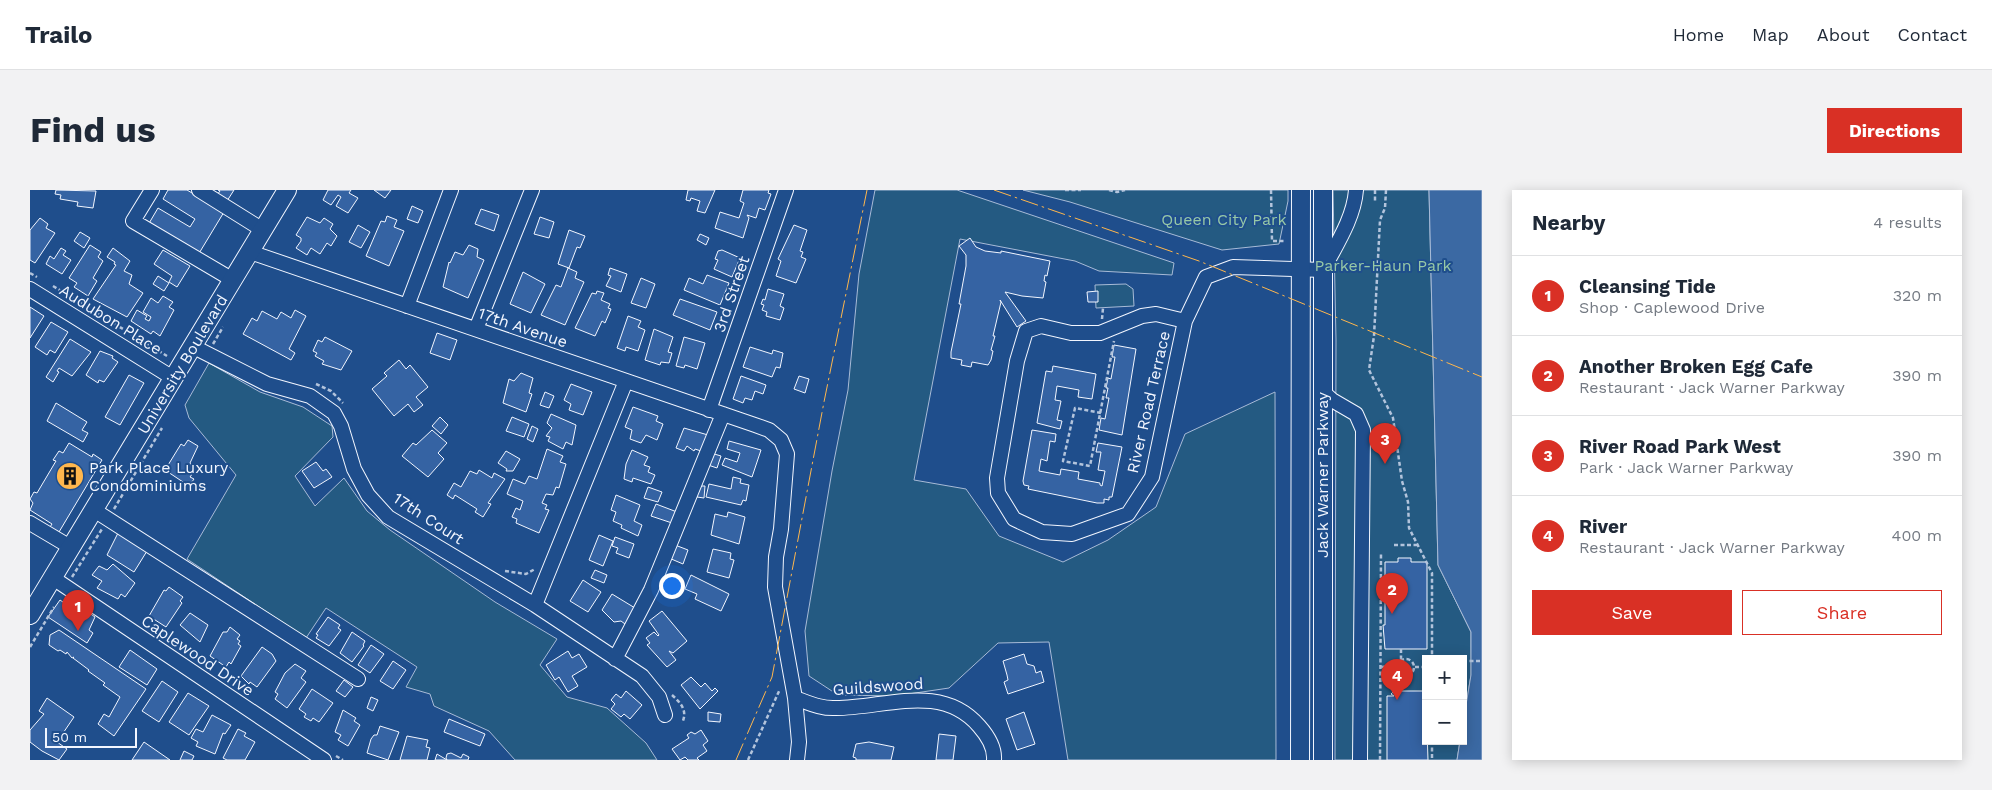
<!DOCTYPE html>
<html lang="en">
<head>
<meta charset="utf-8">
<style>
  body { margin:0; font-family:"Work Sans",sans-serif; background:#f2f2f3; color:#1f2937 }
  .controls { position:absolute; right:15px; bottom:15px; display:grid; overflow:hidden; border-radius:0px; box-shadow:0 2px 12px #0003 }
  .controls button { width:45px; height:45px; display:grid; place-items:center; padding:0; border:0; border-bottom:1px solid #e0e1e3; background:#fff; color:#1f2937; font:25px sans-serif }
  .scale { position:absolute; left:15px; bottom:12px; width:92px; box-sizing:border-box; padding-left:5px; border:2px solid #f2f6ff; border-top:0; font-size:14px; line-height:18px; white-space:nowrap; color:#f2f6ff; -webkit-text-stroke:4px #1f4e8c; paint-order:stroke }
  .you { position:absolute; left:641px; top:395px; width:18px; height:18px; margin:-12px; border:4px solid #fff; border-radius:50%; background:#1a73e8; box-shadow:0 0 0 8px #1a73e833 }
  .badge { display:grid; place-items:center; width:32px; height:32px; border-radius:50%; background:#d93025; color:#fff; font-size:16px; font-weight:700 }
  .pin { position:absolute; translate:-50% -41px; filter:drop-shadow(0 1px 2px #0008) }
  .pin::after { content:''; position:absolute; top:26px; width:18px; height:15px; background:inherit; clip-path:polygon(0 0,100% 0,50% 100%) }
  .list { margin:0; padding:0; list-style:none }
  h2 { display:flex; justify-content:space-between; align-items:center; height:65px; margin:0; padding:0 20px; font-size:21px }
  h2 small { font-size:16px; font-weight:400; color:#747a83 }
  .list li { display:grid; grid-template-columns:32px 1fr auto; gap:15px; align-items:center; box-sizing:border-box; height:80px; padding:0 20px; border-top:1px solid #e0e1e3 }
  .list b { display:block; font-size:19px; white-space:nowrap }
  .list p { margin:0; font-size:16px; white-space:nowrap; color:#747a83 }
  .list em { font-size:16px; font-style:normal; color:#747a83 }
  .actions { display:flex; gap:10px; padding:15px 20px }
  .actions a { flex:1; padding:11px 0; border:1px solid #d93025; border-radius:0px; text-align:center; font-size:18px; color:#d93025 }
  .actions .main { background:#d93025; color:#fff }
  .map { position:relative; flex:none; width:1452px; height:570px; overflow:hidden; border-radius:0px }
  header { display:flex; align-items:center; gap:30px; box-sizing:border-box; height:70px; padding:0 25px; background:#fff; border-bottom:1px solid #e0e1e3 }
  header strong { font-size:24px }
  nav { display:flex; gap:28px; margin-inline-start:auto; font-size:18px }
  .intro { display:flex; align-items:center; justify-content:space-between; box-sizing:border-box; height:120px; padding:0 30px }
  h1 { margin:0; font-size:35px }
  .button { padding:12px 22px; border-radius:0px; background:#d93025; color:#fff; font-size:18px; font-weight:700 }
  main { display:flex; gap:30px; padding:0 30px }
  aside { flex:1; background:#fff; border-radius:0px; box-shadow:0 2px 12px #0003 }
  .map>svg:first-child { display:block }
</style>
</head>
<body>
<header>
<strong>Trailo</strong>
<nav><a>Home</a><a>Map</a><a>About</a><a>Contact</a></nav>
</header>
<div class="intro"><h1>Find us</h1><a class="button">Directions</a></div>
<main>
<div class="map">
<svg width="1452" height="570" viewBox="0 0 1452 570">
  <rect width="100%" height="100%" fill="#1f4e8c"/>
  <path fill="#245a82" stroke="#a8bbd7" d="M845 0H927L1144 73 1142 85 1069 81 1045 71 930 49 884 290 936 299 969 346 1033 372 1078 350 1126 317 1155 244 1245 202 1246 570H1038L1019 452 968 453 919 498 865 506 808 505 779 486 775 441 802 281 818 200 829 84Z
    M993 0H1258V11L1249 54 1192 60 1040 12Z
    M1303 0H1399L1408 375 1441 442V485L1433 533V469H1396V551H1430L1427 570H1305L1306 150Z
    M1096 94 1103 99 1104 116 1066 118 1065 95Z
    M179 173 230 202 273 217 302 236 303 247 265 286 285 316 314 288 337 321 360 340 465 412 527 449 510 475 537 507 577 518 616 553 627 570H485L459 541 404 516 400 504 376 497 387 477 296 418 276 448 157 369 206 285 159 228 155 215Z"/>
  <path fill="#3b69a3" stroke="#a8bbd7" d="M1399 0H1452V570H1427L1430 551H1433V533L1441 485V442L1408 375Z"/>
  <path fill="#3563a3" stroke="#f2f6ff" d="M26 0 66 1 63 18 47 16 48 12 30 9 31 5 25 4Z
    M138 0H157L194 22 168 65 118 35 128 18 160 37 165 29 133 9Z
    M188 0H204L197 11 187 5 190 1Z
    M298 0H321L319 3 328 8 318 23 306 16 311 7 308 5 301 15 293 10Z
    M344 0H361L355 8Z
    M658 0H685L675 23 667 21 670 11 661 8 660 11 656 10Z
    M713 0H739L738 3 741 4 735 20 729 18 726 28 717 25 719 28 713 48 685 38 690 22 709 28 714 13 710 11Z
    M382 16 393 21 388 33 377 29Z
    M451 19 469 25 464 41 445 34Z
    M357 26 367 30 364 37 374 41 359 76 336 66 351 31 355 32Z
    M277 27 290 33 294 28 303 34 300 39 307 46 301 56 297 53 290 64 281 58 277 65 266 58 271 51V48L266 45Z
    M510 27 524 32 519 48 504 44Z
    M10 28 18 34 16 38 25 43 5 73 0 70V40Z
    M328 35 340 42 331 58 319 52Z
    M764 35 777 40 770 61 773 62 771 67 776 69 766 93 746 86 751 71 748 69Z
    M539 40 555 46 550 58 547 57 539 78 528 74Z
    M50 42 60 48 54 58 44 51Z
    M670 44 679 48 676 55 667 50Z
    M940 48 946 57 955 61 971 63V61L1020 71 1017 86 1015 85 1014 91 1016 92 1013 108 992 106 975 102 996 131 987 137 970 110 971 112 963 146H965L961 160 963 161 961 170 958 175 942 172 941 177 931 175 932 170 921 168V162L931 114H929L936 76V65L929 56Z
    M60 55 71 62 68 67 73 71 63 88 67 91 58 106 44 97 47 93 39 88Z
    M439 55 448 59 447 67 454 70 438 108 413 97 419 72 420 73 425 62 433 65Z
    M31 58 36 61 33 65 41 70 32 84 16 74 20 66 24 69Z
    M83 58 100 71 94 81 102 85 99 94 113 103 97 127 63 109 86 75 84 74 85 72 77 67Z
    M133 60 160 76 147 97 139 92 142 86 124 74Z
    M692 60 710 68 702 87 684 79 688 70 685 69 688 61Z
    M538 78 547 82 545 88 554 92 535 135 511 125 526 95 531 97Z
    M580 78 597 84 591 102 576 96 581 86 578 85Z
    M493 82 515 94 501 123 480 114Z
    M677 85 699 93 690 115 654 100 659 88 673 94Z
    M128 86 139 93 134 101 123 94Z
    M611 88 625 94 616 118 601 113Z
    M738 99 754 104 750 116 754 118 750 130 736 126 737 122 732 120 734 115 731 114 733 109 735 110Z
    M567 101 574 103 571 110 580 114 578 118 581 119 575 133 572 131 565 146 545 138 562 103 566 104Z
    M1068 101V112H1058L1057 102Z
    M133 106 143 112 139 117 144 120 130 146 123 141 121 144 101 131 107 120 117 126 115 129 119 131 121 127 113 122 121 108 128 113Z
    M650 109 687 122 680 140 643 125Z
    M0 117 14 126 0 148Z
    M265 120 276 126 259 159 265 163 261 170 213 144 222 128 227 131 232 121 247 129 251 122 261 128Z
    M598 126 611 131 608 137 615 140 608 161 596 157 595 161 587 158Z
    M21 132 38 142 25 163 20 160 17 165 5 157Z
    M624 139 643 147 638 162 642 163 639 173 631 172 630 175 615 170Z
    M407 143 427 150 420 170 400 163Z
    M295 147 322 161 311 180 292 174 294 171 285 166 287 163 283 161 288 150 292 152Z
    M654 147 675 153 667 179 655 175 654 178 646 176Z
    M40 149 61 162 42 186 29 178 27 181 29 182 23 192 16 187Z
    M1084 155 1106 159 1092 245 1069 240 1071 228 1075 229 1079 208H1076L1078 198H1076L1078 188 1081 189 1085 167H1082Z
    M720 157 742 164 743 160 753 163 750 178 746 177 742 187 713 177Z
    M70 161 83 166 82 168 88 172 74 192 69 190 68 193 56 185Z
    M369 170 376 179 380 175 398 197 386 207 393 215 384 222 378 214 364 226 342 199 357 186 354 183Z
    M1023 176 1066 184 1062 209 1048 207 1049 200 1027 196 1025 210 1031 211 1027 230 1032 231 1030 239 1007 233 1016 181 1022 182Z
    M491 183 503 188 499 203 502 204 496 222 473 213 479 189 484 191Z
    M99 185 114 193 90 235 75 227Z
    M711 186 736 195 733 204 725 201 722 210 715 208 713 213 703 209Z
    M769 186 779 189 775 203 764 199Z
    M541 194 562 202 553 225 539 220 541 214 534 210Z
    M515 202 524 206 519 218 510 215Z
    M26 213 57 232 52 240 58 243 53 252 17 231Z
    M603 217 628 226 626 231 633 234 627 250 616 245 611 253 600 249 602 240 595 237Z
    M521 224 546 235 542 255 536 252 533 259 518 251 520 247 516 246 522 238 517 233Z
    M410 227 418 235 411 244 402 236Z
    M482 227 499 234 494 247 476 241Z
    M502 236 508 239 503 252 497 249Z
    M654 238 678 245 671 261 665 259 664 261 657 256 654 261 646 258Z
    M402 240 417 253 408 263 414 269 398 287 372 266 383 253 386 255Z
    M1002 240 1026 244 1025 252 1020 251 1017 271 1011 269 1009 281 1030 285 1031 279 1049 282 1048 289 1070 293V295L1072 296 1075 281 1068 280 1071 262H1066L1068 253 1092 257 1082 307H1079V310L1074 309V313H1067L998 299 999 296 994 295 993 291Z
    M158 250 168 256 160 273 165 280 160 287 164 289 159 296 135 280 151 254 154 256Z
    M699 251 731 260 722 287 692 275 695 268 707 272 710 263 697 259Z
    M39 253 62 267 63 264 72 270 29 342 20 337 22 334 0 320 3 313 0 309 4 302 7 303 26 271 23 270 29 261 33 263Z
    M517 259 533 266 530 272 536 274 529 298 526 297 523 305 516 304 512 313 517 315 515 319 519 320 509 343 486 333 487 329 482 327 486 318 490 320 493 311 477 304 483 289 495 294 499 286 507 289Z
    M602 260 618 267 614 275 620 277 618 282 625 285 621 294 603 288 602 292 594 289 596 274Z
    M476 261 490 269 483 281H476L477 279 468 273Z
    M681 263 691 266 687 278 678 275Z
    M286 272 293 281 296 279 302 287 284 298 272 281Z
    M449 280 462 288 464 283 475 289 458 313 461 314 453 327 445 322 447 319 425 305 423 309 417 305 424 293 431 297 440 281 447 284Z
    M703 287 711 289 710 293 719 295 716 311 713 310 711 315 676 307 679 294 701 299Z
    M668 296H675L674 308 667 307Z
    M618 297 632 302 628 312 614 308Z
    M586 305 610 315 604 331 612 335 608 346 591 338 592 335 583 331 586 322 581 320Z
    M626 314 647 322 642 333 621 326Z
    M698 322 715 327 709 354 681 345 685 324 697 327Z
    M88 343 117 361 104 382 77 365Z
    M569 345 583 351 573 376 559 370Z
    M585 347 604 354 599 368 586 363 588 358 582 356Z
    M645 355 658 360 653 374 639 368Z
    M683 359 701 363 700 369 704 370 699 388 677 382Z
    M1368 368H1381V372H1397V459H1355L1353 435H1355V372H1368Z
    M83 374 105 393 95 407 91 404 88 409 67 398 72 391 62 385 69 376 77 380Z
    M565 380 577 385 574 393 561 388Z
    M661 385 699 404 691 421 665 409 667 404 655 399Z
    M553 390 571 402 558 422 540 411Z
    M139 397 153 407 150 411 152 413 136 437 119 426 134 400 136 401Z
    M582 404 605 418 595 434 591 431 584 432 572 420Z
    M30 410 46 421 53 423 55 420 65 427 59 440 63 443 57 453 18 427Z
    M632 421 657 451 643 463 639 461 646 470 637 477 617 455 620 453 616 448 624 442 628 446 629 445 619 431Z
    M160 423 178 435 170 452 150 435Z
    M298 427 310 435 308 438 311 440 299 456 286 448 288 445 286 444Z
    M200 437 210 445 207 449 210 451 208 454 211 456 201 474 199 472 196 477 180 466 193 442H197Z
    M29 440 116 499 84 546 68 534 74 524 79 527 90 507 73 495 75 493 58 481 59 480 43 468 44 467 42 468 37 462 36 464 30 460 28 461 19 455 20 445Z
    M322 442 335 451 333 455 334 456 322 472 310 463Z
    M341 455 354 464 340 483 328 475Z
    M232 457 242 464 246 471 227 497 220 492 219 494 211 486Z
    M100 460 127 479 117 495 89 477Z
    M538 461 542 468 549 464 557 477 542 486 548 496 538 502 529 487 525 490 516 475Z
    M994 464 997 474 1004 476 1006 483 1011 481 1014 492 978 504 974 492 978 490 977 485 973 471Z
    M363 471 376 480 363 499 350 491Z
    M265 474 276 481 271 488 276 492 257 518 245 509 248 504 245 502 255 483Z
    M661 487 671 497 675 493 682 501 685 498 688 501 670 519 651 495Z
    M314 490 323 497 315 507 306 501Z
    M132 491 148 502 129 532 112 521Z
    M1367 498 1370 501H1393V512H1396L1398 570H1357V506H1364L1361 504Z
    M282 499 303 513 289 532 283 528 281 531 274 527 276 524 269 519Z
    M596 501 612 515 600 529 594 524 591 527 581 519 585 514 581 510 586 504 591 508Z
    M158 503 179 516 159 545 139 532Z
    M341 507 348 510 343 521 337 518Z
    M17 508 44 527 27 552 37 559 29 570 12 561 0 552V540L14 524 9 521Z
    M313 520 326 528 324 531 330 535 318 556 308 550 311 545 305 542Z
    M678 522 691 524 690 532 678 531Z
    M994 522 1005 554 987 560 976 529Z
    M182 525 201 535 195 544 193 543 185 564 166 556 168 552 161 548 166 539 173 542Z
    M419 529 455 544 450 556 414 542Z
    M350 536 369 542 358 570 337 563 341 549 344 545H347Z
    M208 539 216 543 214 546 225 552 215 570H197L193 568Z
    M671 540 678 551 673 555 677 561 667 568 669 570H658L655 567 650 570 642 559 659 548 657 545 661 542 665 544Z
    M909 544 926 546 923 570H906Z
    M377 546 398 550 396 557 400 558 397 570H370Z
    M114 552 140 570H102Z
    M839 552 864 557 861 570H826V568L823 567 826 554Z
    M154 561 164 566 162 570H150Z
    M421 563 431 568 433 564 439 567 438 570H405L407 564 417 570 416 568 417 564Z"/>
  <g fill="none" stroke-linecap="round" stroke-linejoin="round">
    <defs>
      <path id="minor" d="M122 0 103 31 203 90
        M169 0 233 40
        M220 62 725 235 739 240 751 250 757 264 751 339 746 367 745 397 765 508
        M0 99 143 188
        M377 116 421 0
        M1126 124 1155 131 1122 287 1098 324 1042 344 1012 342 984 329 968 303 967 288 987 171 996 141 1011 136 1041 143H1070L1112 126Z
        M1155 131 1176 87 1203 77 1293 80C1306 55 1324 28 1326 0
        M446 139 502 0
        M162 156 237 194 280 206 304 223 311 236 324 279 338 305 358 327 505 415 612 486 629 507 635 525
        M1292 201 1302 210 1326 224 1333 240 1330 570
        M679 220 756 0
        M64 320 328 489
        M0 333 42 358
        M23 388 294 570
        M505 415 596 191
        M585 469 621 400 693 224
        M767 570 769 552 765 508C779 513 792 519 806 518 855 518 911 492 949 536 957 545 965 557 964 570"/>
      <path id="major" d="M1293 0V570
        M0 425 257 0
        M1270 570 1271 0"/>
    </defs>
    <use href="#minor" stroke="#f2f6ff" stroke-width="16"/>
    <use href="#major" stroke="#f2f6ff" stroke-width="20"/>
    <path stroke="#b3c4dc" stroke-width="2.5" stroke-dasharray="4 2.5" stroke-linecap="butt" d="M1035 0H1051
      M1079 0 1087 2 1095 0
      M1241 0 1242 51H1256
      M1345 0V12
      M1356 0 1355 18 1350 30 1344 146 1339 180 1363 228 1372 291 1378 312 1379 338 1402 383V469
      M0 83 7 87
      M23 96 137 166
      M1072 129 1073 118
      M183 154 193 137
      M286 194 301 201 313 213
      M1071 223 1045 218 1033 271 1060 276 1084 151
      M84 319 132 238
      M1364 355H1388
      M475 381 496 384 505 379
      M42 387 72 339
      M0 457 24 417
      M1371 459V471
      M1368 477a8 8 0 1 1 16 0a8 8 0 1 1-16 0Z
      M1433 471H1452
      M1351 477 1367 476
      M1385 477H1396
      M642 505C651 513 658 521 652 533
      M1402 551V570
      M306 566 313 570
      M718 570 750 499
      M1350 570 1351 362"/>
    <use href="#minor" stroke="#1f4e8c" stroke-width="14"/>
    <use href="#major" stroke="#1f4e8c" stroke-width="18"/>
    <path stroke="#ffb74d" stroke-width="1" stroke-dasharray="18 4 2.5 4" stroke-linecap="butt" d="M964 0 1169 71 1452 187
      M706 570 742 487 794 212 837 0"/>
  </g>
  <defs>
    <symbol id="building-disc" viewBox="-11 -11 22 22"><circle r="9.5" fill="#ffb74d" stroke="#1f4e8c"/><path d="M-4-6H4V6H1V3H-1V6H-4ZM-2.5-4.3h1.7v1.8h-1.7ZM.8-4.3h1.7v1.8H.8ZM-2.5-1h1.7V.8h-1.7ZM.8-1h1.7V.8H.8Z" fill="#111"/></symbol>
  </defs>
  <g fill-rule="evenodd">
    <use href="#building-disc" x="24" y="270" width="32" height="32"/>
  </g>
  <g text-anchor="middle" stroke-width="4" stroke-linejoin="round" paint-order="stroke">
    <g font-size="16" fill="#97c8a6" stroke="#1f4e8c">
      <text x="1194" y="35">Queen City Park</text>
      <text x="1353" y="81">Parker-Haun Park</text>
    </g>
    <g font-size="16" fill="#f2f6ff" stroke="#1f4e8c">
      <text transform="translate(701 104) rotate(-71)" y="6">3rd Street</text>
      <text transform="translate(81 129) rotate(32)" y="6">Audubon Place</text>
      <text transform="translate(493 137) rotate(19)" y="6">17th Avenue</text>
      <text transform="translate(152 174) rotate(-59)" y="6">University Boulevard</text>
      <text transform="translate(1118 212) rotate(-77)" y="6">River Road Terrace</text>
      <text transform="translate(1292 285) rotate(-90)" y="6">Jack Warner Parkway</text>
      <text transform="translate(399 328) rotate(33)" y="6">17th Court</text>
      <text transform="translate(168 465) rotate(34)" y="6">Caplewood Drive</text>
      <text transform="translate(848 496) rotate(-4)" y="6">Guildswood</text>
    </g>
    <g font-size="16" fill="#f2f6ff" stroke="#1f4e8c" text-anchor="start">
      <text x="59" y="283">Park Place Luxury<tspan x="59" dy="18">Condominiums</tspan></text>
    </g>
  </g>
</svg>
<div class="controls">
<button>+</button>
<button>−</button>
</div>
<div class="scale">50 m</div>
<div class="you"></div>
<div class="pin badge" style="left:48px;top:441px">1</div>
<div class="pin badge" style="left:1362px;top:424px">2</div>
<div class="pin badge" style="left:1355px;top:274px">3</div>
<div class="pin badge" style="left:1367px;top:510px">4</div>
</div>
<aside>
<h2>Nearby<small>4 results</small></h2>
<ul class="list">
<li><span class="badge">1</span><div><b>Cleansing Tide</b><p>Shop · Caplewood Drive</p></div><em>320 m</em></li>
<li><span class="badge">2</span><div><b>Another Broken Egg Cafe</b><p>Restaurant · Jack Warner Parkway</p></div><em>390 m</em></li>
<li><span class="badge">3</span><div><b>River Road Park West</b><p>Park · Jack Warner Parkway</p></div><em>390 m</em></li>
<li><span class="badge">4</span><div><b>River</b><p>Restaurant · Jack Warner Parkway</p></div><em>400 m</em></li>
</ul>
<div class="actions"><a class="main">Save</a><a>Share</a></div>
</aside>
</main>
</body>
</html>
